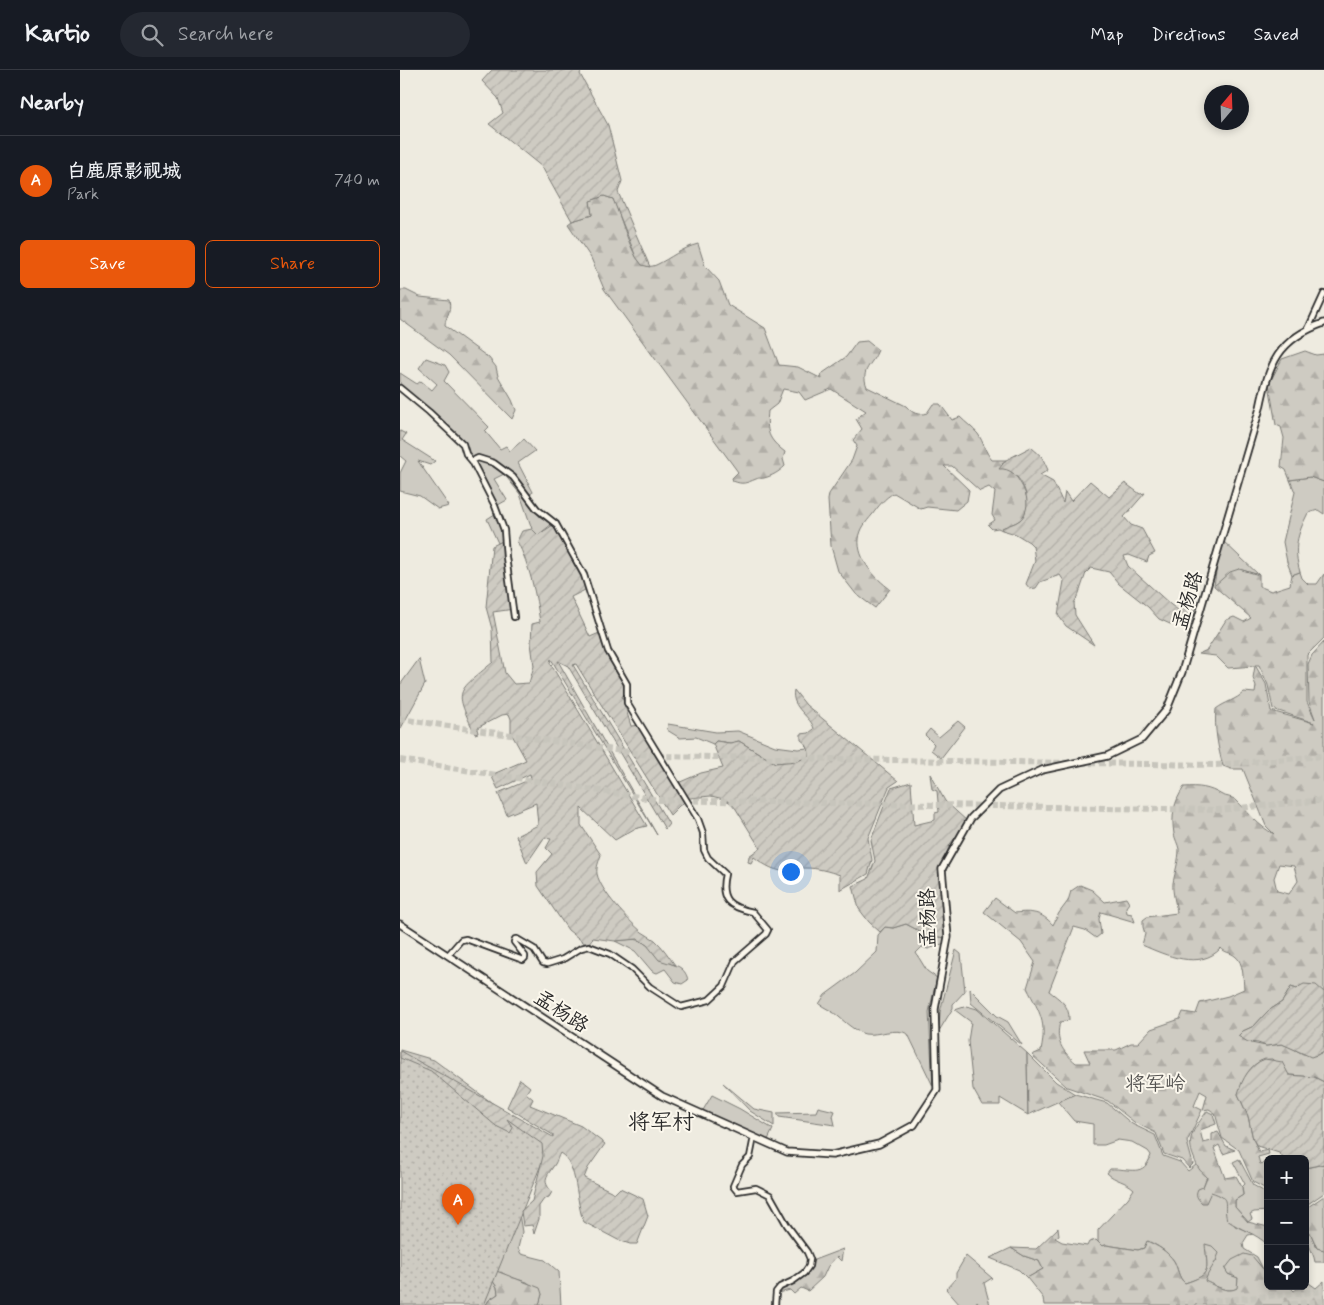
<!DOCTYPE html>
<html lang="en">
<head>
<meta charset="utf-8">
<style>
  body { margin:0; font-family:Mynerve,"LXGW WenKai TC",sans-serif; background:#242831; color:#f1f3f6 }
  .controls { position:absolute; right:15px; bottom:15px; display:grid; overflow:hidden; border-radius:8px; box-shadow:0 2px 8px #0003 }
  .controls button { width:45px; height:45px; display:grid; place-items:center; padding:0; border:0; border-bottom:1px solid #363941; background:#171b24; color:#f1f3f6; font:25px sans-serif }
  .compass { position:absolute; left:804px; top:15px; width:45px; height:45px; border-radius:50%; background:#171b24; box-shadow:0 2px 8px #0003; rotate:19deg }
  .you { position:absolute; left:390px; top:801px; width:18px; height:18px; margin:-12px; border:4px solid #fff; border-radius:50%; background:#1a73e8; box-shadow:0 0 0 8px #1a73e833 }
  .badge { display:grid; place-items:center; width:32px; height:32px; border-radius:50%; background:#ea580c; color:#fff; font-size:16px; font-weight:700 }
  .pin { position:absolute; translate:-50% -41px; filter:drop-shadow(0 1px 2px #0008) }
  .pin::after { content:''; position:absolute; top:26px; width:18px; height:15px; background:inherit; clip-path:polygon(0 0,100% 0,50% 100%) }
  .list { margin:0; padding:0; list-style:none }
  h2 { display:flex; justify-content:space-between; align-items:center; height:65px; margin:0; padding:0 20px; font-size:21px }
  h2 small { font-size:16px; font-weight:400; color:#9ea1a6 }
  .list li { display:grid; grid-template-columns:32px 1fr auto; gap:15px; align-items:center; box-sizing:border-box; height:90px; padding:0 20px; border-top:1px solid #363941 }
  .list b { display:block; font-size:19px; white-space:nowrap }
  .list p { margin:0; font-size:16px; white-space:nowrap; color:#9ea1a6 }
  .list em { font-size:16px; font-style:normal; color:#9ea1a6 }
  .actions { display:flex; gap:10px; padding:15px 20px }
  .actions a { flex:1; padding:11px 0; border:1px solid #ea580c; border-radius:8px; text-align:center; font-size:18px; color:#ea580c }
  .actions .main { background:#ea580c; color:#fff }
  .icon { flex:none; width:28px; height:28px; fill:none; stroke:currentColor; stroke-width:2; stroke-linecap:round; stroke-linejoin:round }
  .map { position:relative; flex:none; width:924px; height:1235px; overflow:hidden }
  header { display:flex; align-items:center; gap:30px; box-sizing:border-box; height:70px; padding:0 25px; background:#171b24; border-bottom:1px solid #363941 }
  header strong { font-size:24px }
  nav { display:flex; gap:28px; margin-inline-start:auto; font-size:18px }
  .search { width:350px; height:45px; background:#242831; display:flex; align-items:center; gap:12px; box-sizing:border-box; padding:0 18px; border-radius:28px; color:#9ea1a6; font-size:19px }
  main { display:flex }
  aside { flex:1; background:#171b24 }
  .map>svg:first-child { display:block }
</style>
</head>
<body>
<header>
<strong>Kartio</strong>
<div class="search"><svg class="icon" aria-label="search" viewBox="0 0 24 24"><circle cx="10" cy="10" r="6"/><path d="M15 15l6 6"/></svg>Search here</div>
<nav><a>Map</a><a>Directions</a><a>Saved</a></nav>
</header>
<main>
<aside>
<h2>Nearby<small></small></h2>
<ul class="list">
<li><span class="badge">A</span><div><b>白鹿原影视城</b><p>Park</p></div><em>740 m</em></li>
</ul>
<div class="actions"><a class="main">Save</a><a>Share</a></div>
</aside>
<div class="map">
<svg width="924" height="1235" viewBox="0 0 924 1235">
  <defs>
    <pattern id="forest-firs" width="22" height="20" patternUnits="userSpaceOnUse" patternTransform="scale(1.25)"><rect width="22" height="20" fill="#cecbc2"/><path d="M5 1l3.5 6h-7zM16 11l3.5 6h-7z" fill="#b1aea7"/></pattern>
    <pattern id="park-dots" width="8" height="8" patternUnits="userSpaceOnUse" patternTransform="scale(1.25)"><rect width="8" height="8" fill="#cecbc2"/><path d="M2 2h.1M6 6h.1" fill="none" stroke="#b1aea7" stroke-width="1.8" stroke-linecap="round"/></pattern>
    <pattern id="garden-furrows" width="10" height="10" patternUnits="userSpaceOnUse" patternTransform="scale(1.25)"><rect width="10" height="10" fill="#cecbc2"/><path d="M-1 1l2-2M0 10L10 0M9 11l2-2" fill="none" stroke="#b1aea7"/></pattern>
  </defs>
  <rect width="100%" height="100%" fill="#eeebe0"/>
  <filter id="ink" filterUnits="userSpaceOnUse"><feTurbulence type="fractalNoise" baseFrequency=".02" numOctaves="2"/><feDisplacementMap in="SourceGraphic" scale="10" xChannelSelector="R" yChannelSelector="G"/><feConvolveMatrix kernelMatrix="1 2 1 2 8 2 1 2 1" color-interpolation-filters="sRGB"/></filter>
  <g filter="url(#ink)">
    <path fill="#cecbc2" stroke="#7c7b76" d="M26 288 45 295 49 302 44 311 89 357 85 361 100 379 106 376 110 381 124 369 135 381 118 393 133 422 129 425C112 405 102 386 72 389L60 367 0 317V303L17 314 21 311 32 320 37 314 19 298Z
      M0 361 6 364 2 370 35 391 30 395 18 391 49 436 38 439 20 426 0 421V403L6 391 0 386Z
      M84 391 103 399 140 447 152 454 138 465 132 459 120 424 104 404 94 409 107 430 98 435 74 392Z
      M910 407 924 412V444L918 440 908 443C897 465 893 478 900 502L892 505 887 492 883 472 895 422 890 410Z
      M98 442 105 470 98 473 87 449Z
      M821 469 859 505 839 499 814 516Z
      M19 589 25 614 0 660V615Z
      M558 651 565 657 541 688 531 680 534 674 525 665 530 659 539 667Z
      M268 654 316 662 338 661 375 676 398 679 408 678 409 686 398 691 375 693 339 671 330 673 316 671 313 674 296 667 280 668 267 660Z
      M506 854 527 865 546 868 545 873 528 879 522 877 516 883 527 901 537 908 529 942 533 1016 508 964C496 957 478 966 465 964 456 962 446 953 439 947 434 942 425 938 419 934L425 925 455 903 477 882 478 865 485 857 493 858Z
      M234 869C248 871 255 885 268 892 272 895 278 895 282 899 286 903 287 906 288 910L282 914 275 912 265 899 257 903 252 901 235 881 215 871Z
      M556 880 561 884 565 921 553 934V938L539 961 540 942Z
      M570 919 597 946 608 952 622 975 571 933Z
      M567 936 577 939 627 983 628 1045 600 1028V1035H582L573 1019 568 971 571 952 555 940Z
      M323 1013 354 1039 374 1043V1056L350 1041Z
      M675 1024 707 1033 732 1054 755 1065 763 1086 780 1092 788 1101 796 1095 807 1106 803 1117C809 1121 816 1122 822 1126 829 1131 832 1148 835 1156L854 1164 848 1165 843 1173 844 1179 857 1187 863 1199 858 1193 828 1204 838 1208V1218C827 1224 815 1215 804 1211L807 1203 817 1190 806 1185C810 1205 803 1207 785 1213 778 1208 778 1198 774 1191 767 1181 758 1176 748 1171L744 1178 738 1180 706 1175 702 1176 698 1172V1160L728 1128 734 1119C726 1111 715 1111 707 1103L710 1099C730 1098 744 1108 751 1085L748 1081 732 1072 718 1070 704 1075H693V1054L674 1051 658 1032Z
      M312 1025 340 1039 373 1059 367 1072 302 1042Z
      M418 1037 435 1041 433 1046 435 1055 379 1047 377 1043 416 1042Z
      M839 1089 853 1115 868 1124V1141L854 1142 850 1144 852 1149 848 1152 835 1137V1130L843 1125 842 1117 845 1114 833 1092Z
      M924 1094V1123L905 1136V1098Z
      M118 1138 122 1162 118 1178 121 1184 145 1190 159 1202 161 1235H139L142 1224 127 1212 109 1207 101 1202 90 1207 97 1217 98 1224 89 1230 86 1235H76Z
      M905 1159 910 1162 917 1178 924 1180V1192H915C913 1180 905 1172 905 1159Z
      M611 1178 624 1186 639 1191 643 1199 627 1208 619 1200 590 1188Z
      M566 1186 592 1208 584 1213 590 1235H581L577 1231 575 1235H560L546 1219 556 1208V1203Z"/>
    <path fill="url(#forest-firs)" stroke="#7c7b76" fill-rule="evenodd" d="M204 126 213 129 215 133C220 146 232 186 241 193 246 197 251 197 256 195 271 188 282 178 298 174L305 196 319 211 328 235 365 258 379 295 398 297 422 309 420 305 446 287 457 272 467 271 478 280C472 296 460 299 467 317L506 336C512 343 518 346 527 343L533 334H540L552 350 560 347C566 353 573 358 578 364 584 373 585 382 592 390H606L602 393C605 398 610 400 614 404 624 416 635 437 620 450 615 454 609 455 602 458V460L598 458 592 459 588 455 595 450 592 445 595 422 589 417 580 421 552 396H544L569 420 567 431 556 440 527 437 521 439 494 423C484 428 478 437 472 445 466 452 460 459 459 469 457 489 475 508 490 519L475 538 456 524 438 501 431 476 428 430 429 424 452 390 457 376 453 370 462 359 456 349 466 341 431 319 405 330 399 322 383 319 377 334 368 341C366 362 368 369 385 382L383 389 385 396C379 402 372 406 364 408 358 409 361 407 356 409 346 413 343 415 333 411L332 408 338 402 204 219 191 188 168 154 172 151 192 145 190 131Z
      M0 220H6L20 227 49 230C52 244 45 246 45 256L89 288 96 297 98 306 112 330 116 340 112 349 49 285 0 249Z
      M905 281 916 285 924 284V412L910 407 890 410 886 400 881 397 884 368 881 357 876 355 869 314 882 289Z
      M839 499 859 505V516L871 521 890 515 892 505 900 502 902 508 908 514H917L924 504V568L907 585V632L915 649 909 632 908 594 912 585 924 572V922L897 919 891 917 882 932 868 941 854 956 843 961 851 973 866 976 882 974 890 977 903 984 917 985 924 981V1012L914 1007 889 1005 872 989C851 989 845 1008 838 1024L848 1046 853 1069 859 1082 868 1080 869 1084 858 1087 860 1094 868 1092V1100L865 1102 868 1110V1120L853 1112 839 1080 822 1068 815 1043 809 1039 803 1040 807 1025 800 1021 794 1036 802 1040 787 1072 793 1094 789 1098 782 1090 764 1084 756 1063 734 1052 708 1031 667 1017 632 985 641 981C647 952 640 943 627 918L635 892 621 872 584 842 595 828 615 843C631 841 642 842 653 855L659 843 668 831 671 821 680 815 692 820 705 832 726 828 729 833 726 837 727 843 732 844 735 852 701 842 699 849 701 864 696 868 685 860 674 857 649 921C659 929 670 935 669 950L660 952C655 971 662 981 676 993H690L684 980H716L731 973H738L751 959 780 949 783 942 796 944 800 933 828 926 844 919C843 909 844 892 835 886 830 882 825 883 821 878 800 901 765 885 742 875L745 864 743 857V850L747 847 777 843C776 834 772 822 773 813 775 802 779 790 779 779 778 774 775 769 774 764 771 745 774 732 784 717 799 716 809 717 822 725 827 727 832 727 836 730 849 743 858 756 874 764L866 756 843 699H831L823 696C818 678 814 658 816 639 825 632 836 630 844 622L855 623 856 616 853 608 855 596 828 598 816 586 798 584 807 580 826 550 834 547 844 552 851 548 814 516 830 502ZM855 595H859L868 615 873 639 914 653 871 641 866 614ZM879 794 894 796 898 811 889 824 877 821 874 808Z
      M627 983 656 1012 675 1024 628 1045Z
      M807 1041 813 1044 816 1054 800 1060 803 1073 812 1071V1064L818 1062 826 1076 835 1080 823 1084 819 1075 814 1078 825 1108 836 1106 842 1117 843 1125 835 1130V1137L848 1152 868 1157V1175C854 1162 842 1161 827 1150 822 1133 833 1129 811 1122L806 1133H802C797 1128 795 1125 798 1119L803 1117 807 1107C798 1099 798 1098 794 1088 785 1066 795 1059 807 1041Z
      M924 1126V1180L917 1178 910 1162 905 1159V1151L908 1144 905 1139Z
      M658 1158 659 1165 655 1168 662 1172 687 1176 689 1172 696 1170 702 1176 706 1175 738 1180 744 1178 747 1171C758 1176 767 1181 774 1191 778 1198 778 1208 785 1213 813 1204 807 1200 805 1174L812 1176 819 1183C816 1194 808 1201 805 1211 814 1215 827 1224 837 1218L838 1208 828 1204 825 1199 832 1190 844 1184 852 1186 868 1205V1216H889L894 1221 901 1216H905V1214L909 1213 916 1218 924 1211V1235H644L643 1228 627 1208 643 1199 639 1191 624 1186 611 1178 636 1179Z
      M443 1179 441 1191 437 1187 428 1196 423 1207 408 1221 401 1218 394 1224 390 1220 379 1223 381 1220 406 1205 414 1190Z
      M94 1200 140 1218 142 1224 139 1235H86L89 1230 98 1224 97 1217 90 1207Z"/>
    <path fill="url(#park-dots)" stroke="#7c7b76" d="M0 980 34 990 149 1075 84 1235H0Z"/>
    <path fill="url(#garden-furrows)" stroke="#7c7b76" d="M92 0H182L180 4 208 55 222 111 218 122 250 197 242 195 236 187 213 129 204 126 190 131 192 145 172 151 142 97 89 54 103 43 98 28 82 11Z
      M631 377 642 387 648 400 640 405 653 412 663 433 665 422 671 431 690 411 709 427 725 413 740 424 745 423 724 447 731 455 742 459 755 483 749 486 747 492 729 485 724 486 728 496 771 535 781 542 785 530 797 533 790 556 777 553 770 554 759 549 748 537 719 514 709 502 691 498 686 503 678 526 674 533 675 545 694 575 666 556 658 545 664 511 660 505 640 512 636 518 630 519 626 514 635 491 633 476 629 472 616 464 602 460V458C608 455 615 454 620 450 637 435 620 396 599 399L606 390Z
      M153 455 173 485 187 519 171 527 190 567 204 561 211 583 228 612 230 625 222 626 231 656 243 655 278 713 301 703 323 698 313 674 316 671 330 673 339 671 375 693 398 691 409 686C409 679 407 674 401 670V664L409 663 414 659C412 647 390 638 394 620L406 635 498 711 489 717 468 768 472 790 468 804 440 820V805C428 801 418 798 405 798 400 798 395 800 390 801 377 803 364 795 354 787L351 793 348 792 349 786 360 778 336 739 331 733 324 729 311 726 290 728 279 736 270 745 176 594 173 595 269 754 265 759 168 596 158 591 257 765 151 589 150 593 247 756 234 759 215 770 181 738V755L201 785C199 791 196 797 197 804 201 822 228 850 242 862 246 865 251 867 255 870 263 877 269 887 275 895L259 890 247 875 238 869 215 871 193 868 187 875 168 860 138 816 137 802 152 784 146 778 151 769 144 768 127 793 116 766 138 755 136 733 107 745 98 723 131 709 130 704 98 719 91 705 126 690 111 663V649L109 644 102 645 77 658 78 663 75 664C54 619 55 624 93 592L92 559 86 537 92 476 105 470 114 539 93 542 105 603 114 614 129 613 134 596 131 573 132 554 140 552C136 525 130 496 117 471L122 461 132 459 138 465Z
      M530 704 545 731 568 752 550 774 543 793 546 868 527 865 506 854 493 858 485 857 480 862 469 852 459 839 453 816 468 809 475 791 471 770 491 718 511 712 514 755 535 750V743L539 742 537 721 532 719Z
      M904 914 916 915 924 922V981L917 985 911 987 882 974 866 976 858 973 848 972 838 966 843 961 854 956 868 941 882 932 891 917 897 919 900 916Z
      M0 981 153 1067V1065L107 1037 120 1009 130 1017 126 1023 133 1029 130 1035 181 1056 205 1074 188 1098 184 1108 215 1123 220 1118 243 1129 248 1146 237 1174H230L218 1170 184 1152C175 1133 179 1094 160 1083 158 1086 157 1091 155 1094 147 1106 141 1110 152 1122L149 1127 144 1129 139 1136V1149L134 1164 132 1155 123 1156 121 1141 132 1131 143 1086 142 1074 107 1049 113 1058 110 1063 96 1056 31 1001 0 988Z
      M865 989 882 992 889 1005 914 1007 924 1012V1094L905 1098V1089H884L879 1083 857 1076 853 1069 848 1046 838 1024C842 1009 850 994 865 989Z"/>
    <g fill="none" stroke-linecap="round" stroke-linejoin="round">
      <path stroke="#c7c5bc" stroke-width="6" stroke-dasharray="6 3" stroke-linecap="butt" d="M0 649 256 686 671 693
        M0 690 259 730 818 740 924 730
        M681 693 816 695 924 686
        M770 1235 924 1221
        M882 1235 924 1231"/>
      <defs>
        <path id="minor" d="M908 259 924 224
          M0 318 29 342 63 374 66 384 72 391 95 436 104 460 106 487 114 547
          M48 885 61 870 66 869 123 890 125 888V886L114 872 115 869H117L134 879 143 893 147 894 163 889 181 878 189 876 210 884 232 899 250 917 281 937 309 930 324 916 335 891 366 864 368 860 353 842C329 837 319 830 325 804L308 788 304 780 303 763 298 749 227 633V614L208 581 184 505 156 454 137 439 113 407 94 393 78 388 72 391
          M354 1067 350 1087 342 1095 333 1116 337 1121 356 1118 370 1125 387 1155 407 1182 410 1189 409 1196 404 1203 393 1211 380 1217 376 1222 375 1235"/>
        <path id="major" d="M0 854 262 1026 387 1082 432 1085 479 1074 514 1055 537 1020 535 939 548 867 542 799 571 748 599 720 642 700 707 686 742 669 767 639 782 602 860 338C869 294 878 269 924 253"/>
      </defs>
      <use href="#minor" stroke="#2b2b2b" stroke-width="8"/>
      <use href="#major" stroke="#2b2b2b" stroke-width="9"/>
      <use href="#minor" stroke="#fbf7ec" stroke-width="4.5"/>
      <use href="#major" stroke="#fbf7ec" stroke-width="5.5"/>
    </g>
  </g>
  <g text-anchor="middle" stroke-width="4" stroke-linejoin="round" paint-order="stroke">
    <g font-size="20" fill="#2b2b2b" stroke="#fbf7ec">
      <text transform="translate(787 530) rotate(-73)" y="7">孟杨路</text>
      <text transform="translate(527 848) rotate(-91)" y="7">孟杨路</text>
      <text transform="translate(162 941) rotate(33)" y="7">孟杨路</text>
    </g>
    <g font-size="20" fill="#545351" stroke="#fbf7ec">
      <text x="755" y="1020">将军岭</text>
    </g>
    <g font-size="22" fill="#2b2b2b" stroke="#fbf7ec">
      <text x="261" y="1059">将军村</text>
    </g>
  </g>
</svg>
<div class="controls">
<button>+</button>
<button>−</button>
<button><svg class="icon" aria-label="locate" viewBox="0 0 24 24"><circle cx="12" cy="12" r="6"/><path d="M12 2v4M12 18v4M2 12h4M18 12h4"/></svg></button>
</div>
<svg class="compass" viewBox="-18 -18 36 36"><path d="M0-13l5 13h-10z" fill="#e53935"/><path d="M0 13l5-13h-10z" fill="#9ea1a6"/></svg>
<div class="you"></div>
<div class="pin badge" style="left:58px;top:1155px">A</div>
</div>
</main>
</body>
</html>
